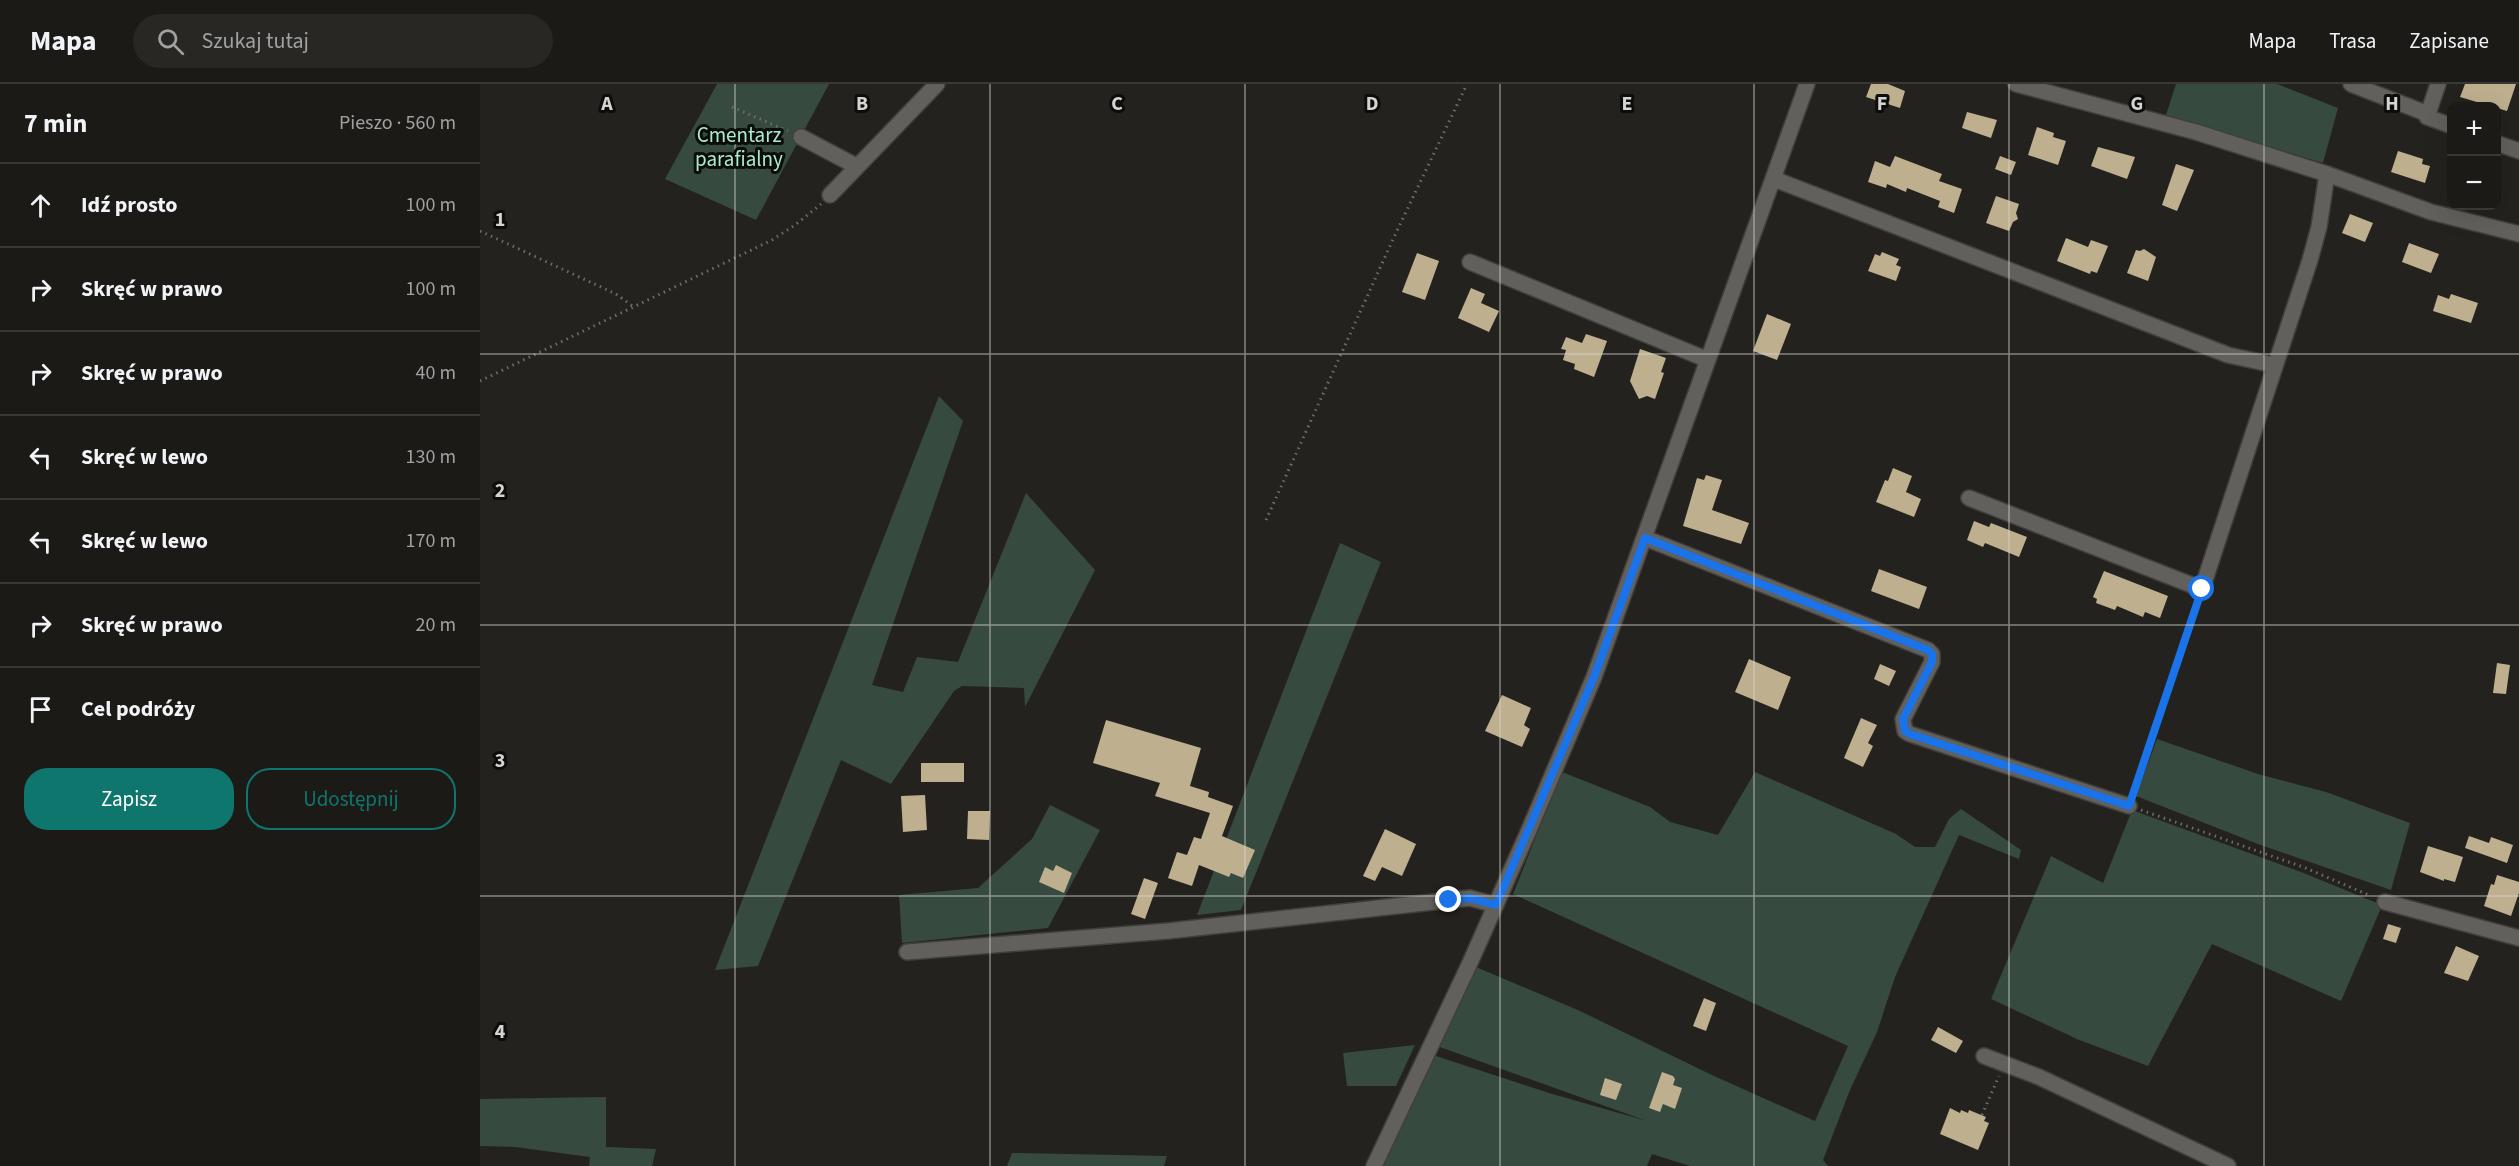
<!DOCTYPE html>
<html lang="pl">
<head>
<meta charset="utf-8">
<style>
  body { margin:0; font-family:"Source Sans 3",sans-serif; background:#282723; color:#f1f3f6 }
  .controls { position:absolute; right:18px; top:18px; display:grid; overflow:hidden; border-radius:12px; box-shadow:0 6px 24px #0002 }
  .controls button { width:54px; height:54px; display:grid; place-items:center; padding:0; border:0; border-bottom:2px solid #393835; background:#1b1a16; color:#f1f3f6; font:30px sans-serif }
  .stop { position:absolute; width:18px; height:18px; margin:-14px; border:4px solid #1a73e8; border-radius:50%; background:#fff }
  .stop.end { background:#1a73e8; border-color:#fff; box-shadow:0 2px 6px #0008 }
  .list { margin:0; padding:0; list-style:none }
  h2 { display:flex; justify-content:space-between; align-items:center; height:78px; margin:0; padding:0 24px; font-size:26px }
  h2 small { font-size:20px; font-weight:400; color:#a0a1a1 }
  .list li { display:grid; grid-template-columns:39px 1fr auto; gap:18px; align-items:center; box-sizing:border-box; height:84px; padding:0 24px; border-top:2px solid #393835 }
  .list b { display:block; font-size:22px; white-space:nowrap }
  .list em { font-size:20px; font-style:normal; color:#a0a1a1 }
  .actions { display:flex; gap:12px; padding:18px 24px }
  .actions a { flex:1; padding:14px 0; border:2px solid #0f766e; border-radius:24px; text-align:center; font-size:21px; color:#0f766e }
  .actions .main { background:#0f766e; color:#fff }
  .icon { flex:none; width:33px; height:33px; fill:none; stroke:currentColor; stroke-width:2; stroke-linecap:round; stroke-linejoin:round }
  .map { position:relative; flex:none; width:2039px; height:1082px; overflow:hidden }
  header { display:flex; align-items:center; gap:36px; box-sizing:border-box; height:84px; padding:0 30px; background:#1b1a16; border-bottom:2px solid #393835 }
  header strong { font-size:28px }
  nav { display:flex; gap:33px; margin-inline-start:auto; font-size:21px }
  .search { width:420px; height:54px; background:#282723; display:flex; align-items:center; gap:15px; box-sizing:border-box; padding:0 21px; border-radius:33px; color:#a0a1a1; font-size:22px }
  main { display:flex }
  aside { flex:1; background:#1b1a16 }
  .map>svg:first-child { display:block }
</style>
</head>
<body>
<header>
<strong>Mapa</strong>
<div class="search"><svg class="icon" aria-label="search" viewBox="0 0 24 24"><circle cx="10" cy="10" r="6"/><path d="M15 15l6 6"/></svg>Szukaj tutaj</div>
<nav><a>Mapa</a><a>Trasa</a><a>Zapisane</a></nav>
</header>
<main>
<aside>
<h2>7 min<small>Pieszo · 560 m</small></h2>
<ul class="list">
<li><svg class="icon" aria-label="ahead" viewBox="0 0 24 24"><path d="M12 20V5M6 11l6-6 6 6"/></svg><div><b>Idź prosto</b></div><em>100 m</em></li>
<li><svg class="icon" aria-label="right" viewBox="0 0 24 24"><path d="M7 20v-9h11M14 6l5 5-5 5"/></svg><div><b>Skręć w prawo</b></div><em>100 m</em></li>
<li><svg class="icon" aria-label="right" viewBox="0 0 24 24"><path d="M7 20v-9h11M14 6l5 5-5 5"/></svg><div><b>Skręć w prawo</b></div><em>40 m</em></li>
<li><svg class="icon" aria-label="left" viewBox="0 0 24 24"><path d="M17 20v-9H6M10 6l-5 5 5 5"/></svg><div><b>Skręć w lewo</b></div><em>130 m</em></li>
<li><svg class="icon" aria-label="left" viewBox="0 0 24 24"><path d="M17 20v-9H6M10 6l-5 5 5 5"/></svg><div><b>Skręć w lewo</b></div><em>170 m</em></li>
<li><svg class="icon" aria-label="right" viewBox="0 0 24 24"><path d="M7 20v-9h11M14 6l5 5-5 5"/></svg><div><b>Skręć w prawo</b></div><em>20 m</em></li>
<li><svg class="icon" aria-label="arrive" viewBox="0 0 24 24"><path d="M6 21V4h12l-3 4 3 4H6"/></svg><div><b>Cel podróży</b></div></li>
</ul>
<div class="actions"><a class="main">Zapisz</a><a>Udostępnij</a></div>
</aside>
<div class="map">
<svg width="2039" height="1082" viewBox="0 0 2039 1082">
  <rect width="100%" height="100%" fill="#24221e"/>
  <path fill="#364a40" d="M237 0H349L276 136 185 95Z
    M1696 0H1797L1858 24 1843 79 1686 31Z
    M459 312 483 337 392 601 423 608 437 573 478 578 546 409 615 486 545 623 544 604 482 602 474 607 411 700 361 676 278 882 235 886Z
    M860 459 901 478 761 826 717 831Z
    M1677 655 1778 690 1846 708 1930 739 1911 806 1778 760 1656 712Z
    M1082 688 1170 723 1190 738 1238 751 1275 688 1416 750 1435 763H1455L1469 735 1481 725 1541 766 1539 775 1479 751 1415 893 1397 948 1370 1006 1343 1076 1348 1082H1210L1172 1070 1167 1082H901L953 971 1069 1009 1167 1037 957 962 996 883 1100 927 1234 992 1335 1037 1368 962 1033 810Z
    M570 721 620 746 568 844 422 859 419 811 498 804 552 755Z
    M1652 726 1821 788 1897 819 1901 824 1861 917 1732 860 1668 982 1597 955 1511 915 1571 772 1623 799Z
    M935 961 916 1002H867L863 969Z
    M126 1013V1063L176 1065 172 1082H109L110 1073 35 1063 0 1062V1015Z
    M532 1069 687 1072 684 1082H527Z"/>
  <path fill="#beaf8e" d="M1391 0H1408L1425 7 1420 24 1386 13Z
    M1985 0H2036L2027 27 1980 13Z
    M1487 28 1517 36 1511 54 1482 44Z
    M1557 43 1574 49 1573 53 1586 57 1578 81 1548 71Z
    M1618 63 1655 73 1647 95 1611 82Z
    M1918 67 1943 75 1942 80 1950 82 1945 99 1911 88Z
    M1415 72 1462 90 1459 97 1482 105 1474 129 1458 123 1460 117 1427 104 1426 108 1407 100 1406 104 1388 98 1395 77 1410 83Z
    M1520 72 1536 78 1531 91 1515 85Z
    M1696 80 1714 86 1697 127 1682 121Z
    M1516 112 1539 120 1536 129 1538 135 1533 138 1529 147 1506 139Z
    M1870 130 1893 139 1885 158 1862 149Z
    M1586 154 1608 163 1611 156 1628 162 1617 189 1611 187 1610 190 1577 177Z
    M1929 159 1959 170 1951 189 1922 178Z
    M1664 165 1676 173 1668 197 1647 189 1656 166 1660 167Z
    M1402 168 1419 175 1416 181 1421 183 1416 197 1388 187 1395 170 1400 172Z
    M937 169 959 177 945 216 922 208Z
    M991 204 1005 210 1001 219 1019 227 1009 248 978 234Z
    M1971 210 1998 219 1991 239 1953 227 1958 211 1969 215Z
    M1287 230 1311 240 1297 276 1273 267Z
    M1106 250 1127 257 1114 293 1094 285 1095 280 1083 276 1086 266 1081 265 1086 253 1102 259Z
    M1160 265 1186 274 1181 288 1184 289 1175 315 1167 312 1159 315 1150 297Z
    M1413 384 1432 392 1426 408 1441 415 1434 433 1396 418 1405 396 1408 397Z
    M1226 391 1242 396 1232 426 1269 439 1261 460 1203 442 1217 394 1224 396Z
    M1494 437 1509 443 1511 439 1547 453 1539 473 1505 459 1503 463 1487 456Z
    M1399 485 1447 503 1439 525 1391 507Z
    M1624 487 1688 512 1680 534 1665 528 1663 533 1637 522 1635 526 1616 519 1617 515 1613 513Z
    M1269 575 1311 593 1298 626 1255 608Z
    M2017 579 2030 581 2026 610 2013 609Z
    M1400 580 1416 587 1409 602 1394 595Z
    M1022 611 1051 624 1044 641 1050 645 1042 663 1005 647Z
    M1381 634 1397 641 1388 659 1393 662 1383 683 1364 674Z
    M626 636 721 664 710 702 729 708 728 713 753 722 742 752 775 766 763 794 751 789 749 793 719 781 712 802 688 794 697 768 707 771 714 753 721 755 730 729 675 712 680 699 613 679Z
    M441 679H484V698H441Z
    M445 711 447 746 423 748 421 712Z
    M488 727H510L509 756 487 755Z
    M905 745 936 760 922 792 902 783 895 797 883 792Z
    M1989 752 2009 759 2011 753 2033 761 2027 779 1985 764Z
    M1948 762 1983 773 1975 798 1964 795V797L1940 788Z
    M576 781 592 789 584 809 559 798 565 783 573 787Z
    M2017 791 2039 798V809L2031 832 2004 822 2011 800 2014 801Z
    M664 794 678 799 665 835 651 830Z
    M1908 840 1921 844 1916 859 1903 855Z
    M1976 862 1999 872 1988 897 1964 889Z
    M1224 914 1236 919 1226 947 1213 942Z
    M1458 943 1483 957 1476 969 1451 956Z
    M1182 988 1193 992 1195 995 1193 1001 1202 1004 1195 1025 1183 1020 1180 1028 1169 1024Z
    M1125 994 1142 1000 1136 1016 1120 1011Z
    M1470 1024 1480 1029 1481 1026 1488 1029 1489 1026 1506 1033 1504 1037 1509 1039 1498 1066 1460 1050Z"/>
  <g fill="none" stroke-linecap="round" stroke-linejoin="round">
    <defs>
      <path id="minor" d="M1536 0 1716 48 1847 90 1951 128 2039 150
        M1871 0 1948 30
        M1958 0 1947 33 1972 42
        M321 53 376 82
        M2016 59 2039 67
        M1294 95 1748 271 1794 281
        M350 111 457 0
        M990 178 1228 276
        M1489 414 1722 505 1830 176 1839 143 1847 90
        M1165 454 1448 566 1452 570V578L1423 635 1425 647 1430 650 1649 722
        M1905 818 2039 854
        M427 868 688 847 990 814 1016 821
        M1504 972 1559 993 1748 1082
        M894 1082 989 881 1049 746 1114 593 1327 0"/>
    </defs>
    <use href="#minor" stroke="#413f3c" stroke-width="18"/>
    <path stroke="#6f6d6a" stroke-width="3" stroke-dasharray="1.5 4.5" stroke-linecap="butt" d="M252 23 308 47
      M0 147 136 210 154 223
      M0 297 292 156 315 141 341 120
      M786 436 914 153 987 0
      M1654 708 1717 518
      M1661 726 1823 783 1891 812
      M1502 1031 1519 992"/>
    <use href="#minor" stroke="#62605c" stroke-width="15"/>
  </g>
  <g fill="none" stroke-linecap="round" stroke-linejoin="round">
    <path stroke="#1a73e8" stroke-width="8" d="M969 816 990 814 1016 821 1114 593 1165 454 1448 566 1452 570V578L1423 635 1425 647 1430 650 1649 722 1722 505"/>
  </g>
  <path fill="none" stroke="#d5d4d1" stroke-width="1.5" stroke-opacity="0.55" d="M255 0V1082M510 0V1082M765 0V1082M1020 0V1082M1274 0V1082M1529 0V1082M1784 0V1082M0 270H2039M0 541H2039M0 812H2039"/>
  <g text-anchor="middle" stroke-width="6" stroke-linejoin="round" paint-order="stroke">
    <g font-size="21" fill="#aaebcd" stroke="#0c0c0a">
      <text x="259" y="58">Cmentarz<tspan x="259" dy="24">parafialny</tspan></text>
    </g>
  </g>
  <g font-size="20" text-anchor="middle" font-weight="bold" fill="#d5d4d1" stroke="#0c0c0a" stroke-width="6" stroke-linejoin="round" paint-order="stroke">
    <text x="127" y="26">A</text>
    <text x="382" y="26">B</text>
    <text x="637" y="26">C</text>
    <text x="892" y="26">D</text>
    <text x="1147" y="26">E</text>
    <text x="1402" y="26">F</text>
    <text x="1657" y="26">G</text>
    <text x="1912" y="26">H</text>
    <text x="20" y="142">1</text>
    <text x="20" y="413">2</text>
    <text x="20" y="683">3</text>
    <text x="20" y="954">4</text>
  </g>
</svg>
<div class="controls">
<button>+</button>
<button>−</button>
</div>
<div class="stop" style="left:1722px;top:505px"></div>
<div class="stop end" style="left:969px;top:816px"></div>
</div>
</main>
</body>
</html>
